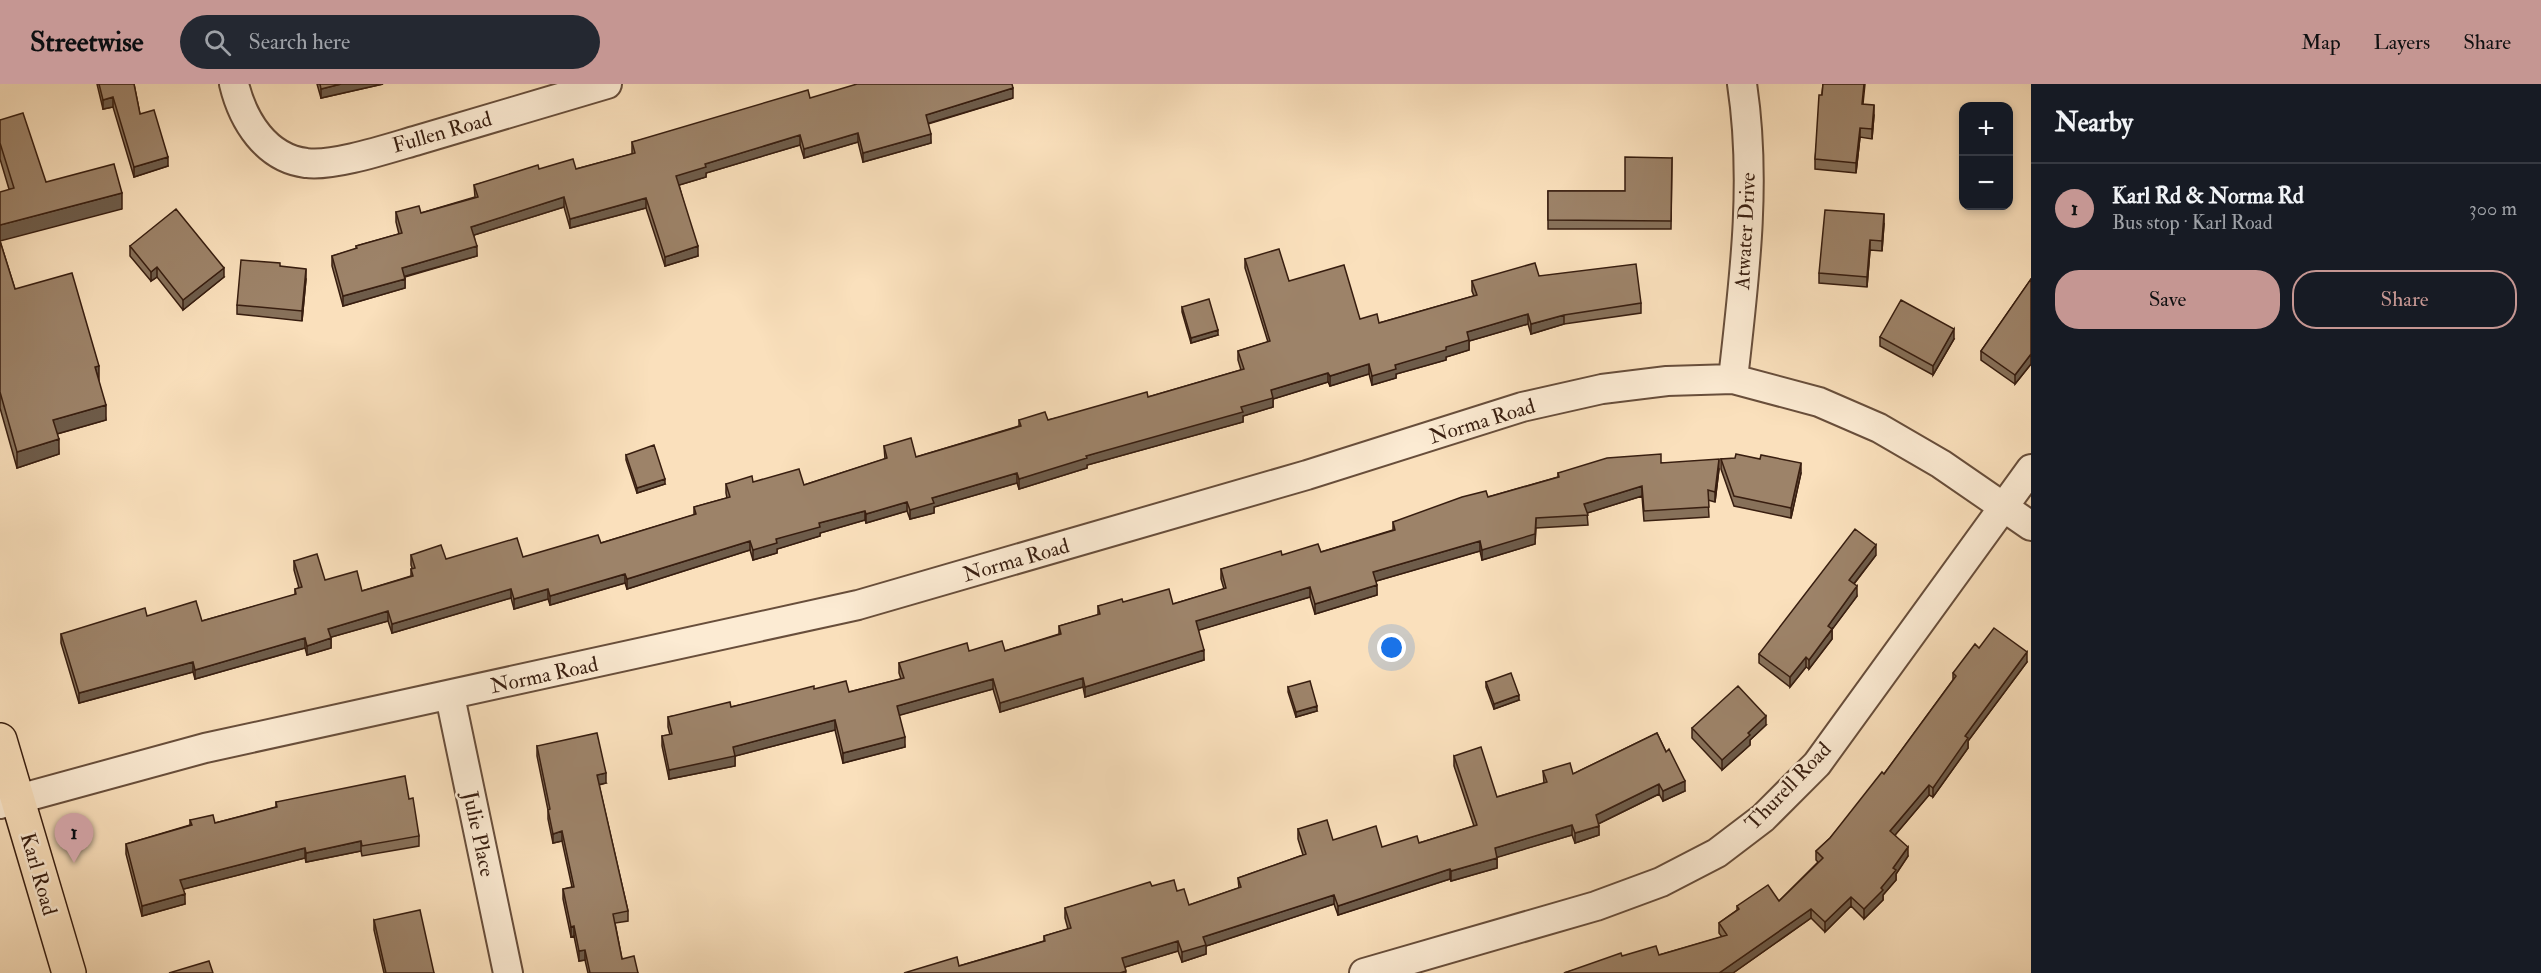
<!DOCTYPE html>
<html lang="en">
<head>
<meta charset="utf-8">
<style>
  body { margin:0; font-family:"IM FELL Double Pica",serif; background:#242831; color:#f1f3f6 }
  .controls { position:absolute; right:18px; top:18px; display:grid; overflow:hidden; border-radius:12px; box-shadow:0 3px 9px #0003 }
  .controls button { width:54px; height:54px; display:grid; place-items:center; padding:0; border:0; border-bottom:2px solid #363941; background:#171b24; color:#f1f3f6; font:30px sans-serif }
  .you { position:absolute; left:1392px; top:564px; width:21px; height:21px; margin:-15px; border:4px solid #fff; border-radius:50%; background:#1a73e8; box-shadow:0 0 0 9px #1a73e833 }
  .badge { display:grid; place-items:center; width:39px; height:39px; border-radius:50%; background:#c59692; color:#111; font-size:20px; font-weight:700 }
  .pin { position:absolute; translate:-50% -50px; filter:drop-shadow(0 2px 3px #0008) }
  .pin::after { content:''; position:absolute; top:32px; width:21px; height:18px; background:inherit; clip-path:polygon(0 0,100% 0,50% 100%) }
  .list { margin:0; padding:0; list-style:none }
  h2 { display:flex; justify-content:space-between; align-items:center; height:78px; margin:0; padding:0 24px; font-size:26px }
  h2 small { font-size:20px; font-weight:400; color:#9ea1a6 }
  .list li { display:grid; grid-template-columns:39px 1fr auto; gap:18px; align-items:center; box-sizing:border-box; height:90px; padding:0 24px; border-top:2px solid #363941 }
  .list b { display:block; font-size:22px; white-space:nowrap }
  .list p { margin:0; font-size:20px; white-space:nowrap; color:#9ea1a6 }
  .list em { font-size:20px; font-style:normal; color:#9ea1a6 }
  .actions { display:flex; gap:12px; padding:18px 24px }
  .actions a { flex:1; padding:14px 0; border:2px solid #c59692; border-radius:24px; text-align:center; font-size:21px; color:#c59692 }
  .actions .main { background:#c59692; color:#111 }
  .icon { flex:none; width:33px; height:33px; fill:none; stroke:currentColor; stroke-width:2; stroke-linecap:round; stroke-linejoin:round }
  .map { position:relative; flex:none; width:2031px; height:889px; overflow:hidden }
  header { display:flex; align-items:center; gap:36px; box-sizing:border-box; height:84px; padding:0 30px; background:#c59692; color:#111 }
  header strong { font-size:28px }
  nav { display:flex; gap:33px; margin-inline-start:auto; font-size:21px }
  .search { width:420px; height:54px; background:#242831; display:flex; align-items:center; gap:15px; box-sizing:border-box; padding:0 21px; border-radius:33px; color:#9ea1a6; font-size:22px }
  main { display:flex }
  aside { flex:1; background:#171b24 }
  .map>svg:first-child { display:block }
</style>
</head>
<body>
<header>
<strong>Streetwise</strong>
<div class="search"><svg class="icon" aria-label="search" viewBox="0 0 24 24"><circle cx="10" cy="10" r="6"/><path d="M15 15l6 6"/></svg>Search here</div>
<nav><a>Map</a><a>Layers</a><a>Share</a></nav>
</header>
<main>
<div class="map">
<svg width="2031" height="889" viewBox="0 0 2031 889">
  <rect width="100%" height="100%" fill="#fae0bc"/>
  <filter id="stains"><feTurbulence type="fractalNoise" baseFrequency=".00333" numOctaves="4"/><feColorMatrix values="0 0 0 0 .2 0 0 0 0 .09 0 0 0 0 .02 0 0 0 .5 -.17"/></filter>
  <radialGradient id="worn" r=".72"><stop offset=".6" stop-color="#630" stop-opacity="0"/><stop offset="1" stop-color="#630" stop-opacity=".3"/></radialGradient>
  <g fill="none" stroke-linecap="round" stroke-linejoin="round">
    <defs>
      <path id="minor" d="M234 0C243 37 266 74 306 79 333 83 390 64 418 56 481 37 544 19 607 0
        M1733 295C1744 197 1757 98 1742 0
        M450 612 508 889
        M0 720 205 664 858 521 1307 391 1522 323 1602 305 1667 297 1733 295 1819 318 1879 344 1941 380 2031 442
        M1364 889 1596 822 1661 798 1717 769 1763 734 1817 680 2031 385"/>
      <path id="major" d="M0 656 69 889"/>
    </defs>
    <use href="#minor" stroke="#684e3b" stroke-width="32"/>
    <use href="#major" stroke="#381e10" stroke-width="36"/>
    <use href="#minor" stroke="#fcebd3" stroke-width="28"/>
    <use href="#major" stroke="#fae0bc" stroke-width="33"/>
  </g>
  <path fill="#87715a" stroke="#381e10" stroke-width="1.5" d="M97 0H134L140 30 168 82 134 93 113 23 103 25Z
    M317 0H383L321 14Z
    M1823 0H1865L1863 20 1874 31 1872 55 1860 53 1856 89 1815 85V75Z
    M810 14H1013L928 40 931 59 863 78 858 58 804 74 800 61 706 89V93L679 101 698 172 665 182 646 124 570 144 564 123 474 151 477 172 405 193V204L343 222 332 182V172L356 165V162L399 150 396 138V128L421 129 475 113 474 101 539 85H576L632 70V58Z
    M0 36 46 98 122 125 9 105 0 75Z
    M1672 74 1671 145H1548V107H1625Z
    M1884 140 1882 167 1870 166 1867 203 1819 199V189Z
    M0 157 15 205 99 298 106 336 57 350 59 370 17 384 0 324Z
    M130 162 224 193 183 226 157 193 151 197 130 172Z
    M1245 175 1360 235 1379 239 1474 212 1472 207V197L1539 192 1641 219V229L1564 240 1531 250 1528 240 1469 257V266L1446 273V276L1396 290V294L1372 301 1369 290 1330 302 1328 298 1273 315V323L1243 332V338L1087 381V384L1019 405 1017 399 934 423V429L910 435 907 427 866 439 865 436 820 449V452L777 465V469L753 476 750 466 627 505 625 499 550 521 548 515 514 525 511 514 392 549 388 537 331 553V564L307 571 305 564 195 595 193 588 79 619 61 559V550L147 532 202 537 295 511V505L299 504 294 486V477L325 496 362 507 411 492V485L412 484 411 481V471L446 475 523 473 601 459 694 431V423L727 414 726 409V400L753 398 804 401 885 375 884 362 916 373 1019 342V336H1048L1148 313 1241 286 1238 276V267L1268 258 1245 184Z
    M280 182 306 195 302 237 237 230V221Z
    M2031 195V280L2015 300 1981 276V267Z
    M1182 223 1218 251 1191 259 1182 228Z
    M1880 253 1954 255 1933 291 1880 262Z
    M626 371 665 400 637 409 626 376Z
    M1721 375H1760L1801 389 1791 434 1734 422 1721 385Z
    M1661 379 1719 385 1715 418 1708 416 1709 433 1644 437 1642 412 1587 429 1588 441 1536 444 1535 460 1482 476 1480 467 1376 497 1377 511 1315 530 1310 513 1198 546 1204 576 1085 613 1083 603 1000 628 993 605 899 631 905 663 843 679 835 646 735 672V682L669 695 662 662V652L670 651 668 643V633L731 623 814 605 849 608 901 595 899 589V579L969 567H1005L1059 550V542L1098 531V522L1123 518 1173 520 1224 505 1221 495V485L1282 471 1321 468 1393 446V438L1488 413 1558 393V389Z
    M1876 471 1854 500 1857 512 1832 545V555L1809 585 1806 583 1790 603 1759 579V570Z
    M1979 564 2027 578 1968 657V664L1933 713 1929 711 1895 751 1908 772 1896 790V796L1883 811V816L1864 835 1851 822 1825 848 1811 834 1733 889H1564L1622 872 1659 871 1722 853 1719 849V839L1737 826V822L1779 817 1818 778 1816 776V767L1830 754 1884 690 1953 596V589Z
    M1486 598 1519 616 1494 625 1486 603Z
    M1288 603 1317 627 1296 633 1288 608Z
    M1766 641 1750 656V661L1722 686 1692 654V644Z
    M1657 649 1685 707 1663 717 1659 710 1598 740 1599 751 1575 759 1572 751 1497 773V784L1451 797 1450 795 1338 831 1334 820 1206 862V870L1182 878 1178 867 1125 883 1126 889 959 882 1044 857V852L1068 845 1065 834V824L1152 802 1177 807 1189 821 1239 804 1238 794 1303 771 1298 755V745L1333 756 1382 763 1419 759 1474 742 1454 682V672L1497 713 1544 699 1543 687 1573 690Z
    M537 662 606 699 599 701 628 827V837L615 839 622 875 638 889H588L585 876 579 877 574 852 571 853 563 815V805L572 803 562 757 553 759 548 735V726L537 672Z
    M409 715 419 752V762L362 772 361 767 306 778 305 774 183 805 185 820 142 832 126 770V760L190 741V736L215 739 276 723V718Z
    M374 836 434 889H384L374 846Z"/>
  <path fill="#6e5c4a" stroke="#381e10" stroke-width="1.5" d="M341 0H383L321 14V5Z
    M1013 4V14L926 40V31Z
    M113 13V23L103 25V16Z
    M1874 21V31L1872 55V45Z
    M1860 44V53L1856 89V79Z
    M858 49V58L804 74V65Z
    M931 50V59L863 78V69Z
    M800 51V61L706 89V93L676 102V92L705 80Z
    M168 73V82L134 93V83Z
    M122 109V125L0 157V141Z
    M564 113V123L471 152V143Z
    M646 114V124L570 144V135Z
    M1884 130V140L1882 167V157Z
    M1870 156V166L1867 203V193Z
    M477 162V172L402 193V184Z
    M698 162V172L665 182V173Z
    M157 183V193L151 197V188Z
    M224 184V193L183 226V216Z
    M306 185V195L302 237V227Z
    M405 195V204L343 222V212Z
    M1528 230V240L1469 257V266L1446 273V276L1396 290V294L1372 301V292L1395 281 1446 263 1467 248Z
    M1564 231V240L1531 250V240Z
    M1954 245V255L1933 291V282Z
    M1218 246V251L1191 259V254Z
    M2031 270V280L2015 300V291Z
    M1369 280V290L1330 302V292Z
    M99 282V298L95 283Z
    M1328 289V298L1273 315V323L1243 332V338L1087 381V384L1019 405V395L1086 372 1241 323 1271 306Z
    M106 321V336L53 351V336Z
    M59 355V370L17 384V368Z
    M1719 375V385L1715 418V408Z
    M1801 379V389L1791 434V424Z
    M1017 389V399L934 423V429L910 435V426L932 414Z
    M665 395V400L637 409V404Z
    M1642 402V412L1584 430V420Z
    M907 418V427L866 439V430Z
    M865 427V436L820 449V452L777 465V469L753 476V466L776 455 819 439Z
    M1536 434 1535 460 1482 476V466Z
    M750 457V466L627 505V495Z
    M1480 457V467L1373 498V488Z
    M1876 461V471L1849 506V496Z
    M625 490V499L550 521V512Z
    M1377 501V511L1315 530V520Z
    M1857 502V512L1828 551V542Z
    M1310 503V513L1196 547V537Z
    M511 505V514L392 549V540Z
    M548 505V515L514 525V515Z
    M388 527V537L328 554V545Z
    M1832 545V555L1809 585V576Z
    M305 554V564L195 595V586Z
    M331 554V564L307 571V562Z
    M1204 566V576L1085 613V603Z
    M2027 568V578L1968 657V664L1933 713V704L1965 652Z
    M1806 573V583L1790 603V593Z
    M193 578V588L79 619V609Z
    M1083 594V603L1000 628V619Z
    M993 595V605L897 632V622Z
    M1519 611V616L1494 625V620Z
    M1317 622V627L1296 633V628Z
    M1766 632V641L1750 656V661L1722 686V676L1748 649Z
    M835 636V646L735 672V682L669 695V686L733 663Z
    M905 653V663L843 679V669Z
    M606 689V699L597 701V691Z
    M1685 697V707L1663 717V707Z
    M1659 700V710L1596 741V731Z
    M1929 701V711L1890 757V747Z
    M1572 741V751L1495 774V764Z
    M1599 742V751L1575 759V749Z
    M562 747V757L553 759V750Z
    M361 757V767L306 778V769Z
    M1908 763V772L1896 790V796L1883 811V816L1864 835V825L1881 804 1893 784Z
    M305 764V774L180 806V796Z
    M1497 774V784L1451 797V787Z
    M1450 785V795L1338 831V822Z
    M185 810V820L142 832V822Z
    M1334 811V820L1206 862V870L1182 878V868L1203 853Z
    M1851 813V822L1825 848V838Z
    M1811 825V834L1733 889H1719Z
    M574 842V852L571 853V843Z
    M1178 857V867L1122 884V874Z
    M585 866V876L579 877V867Z"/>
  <path fill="#9d8369" stroke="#381e10" stroke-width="1.5" d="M99 0H134L140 30 154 26 168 73 134 83 113 13 103 16Z
    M320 0H341L321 5Z
    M857 0H1012L1013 4 926 31 931 50 863 69 858 49 804 65 800 51 705 80 706 83 676 92 698 162 665 173 646 114 570 135 564 113 471 143 477 162 402 184 405 195 343 212 332 172 357 164 356 162 402 149 396 128 419 122 421 129 478 113 474 101 538 81 539 85 573 75 576 85 635 69 632 58 808 6 810 14Z
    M1823 0H1864L1862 20 1874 21 1872 45 1860 44 1856 79 1815 75 1819 11H1822Z
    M23 29 46 98 114 80 122 109 0 141V108L14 104 0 59V36Z
    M1625 73 1672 74 1671 137 1548 136V107H1625Z
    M176 125 224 184 183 216 157 183 151 188 130 162Z
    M1825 126 1884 130 1882 157 1870 156 1867 193 1819 189Z
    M0 157 15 205 72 189 99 282 95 283 106 321 53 336 59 355 17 368 0 308Z
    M1279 165 1289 197 1344 181 1360 235 1377 230 1379 239 1477 211 1472 197 1535 179 1539 192 1636 180 1641 219 1564 231 1531 240 1528 230 1467 248 1469 256 1446 263V266L1395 281 1396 285 1372 292 1369 280 1330 292 1328 289 1271 306 1273 314 1241 323 1243 328 1086 372 1087 374 1019 395 1017 389 932 414 934 419 910 426 907 418 866 430 865 427 819 439 820 443 776 455 777 459 753 466 750 457 627 495 625 490 550 512 548 505 514 515 511 505 392 540 388 527 328 545 331 554 307 562 305 554 195 586 193 578 79 609 61 550 145 524 147 532 196 517 202 537 296 510 295 505 302 503 294 477 317 470 325 496 357 487 362 507 413 492 411 485 415 484 411 471 441 461 446 475 517 454 523 473 598 451 601 459 696 430 694 423 730 413 726 400 752 392 753 398 799 385 804 401 887 374 884 362 911 354 916 373 1021 342 1019 336 1045 328 1048 336 1147 308 1148 313 1244 285 1238 267 1270 257 1245 175Z
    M241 176 280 179V182L306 185 302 227 237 221Z
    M2031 195V270L2015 291 1981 267Z
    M1209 215 1218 246 1191 254 1182 223Z
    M1901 216 1954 245 1933 282 1880 253Z
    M654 361 665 395 637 404 626 371Z
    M1661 370V379L1719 375 1715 408 1708 406 1709 423 1644 427 1642 402 1584 420 1588 431 1536 434 1535 450 1482 466 1480 457 1373 488 1377 501 1315 520 1310 503 1196 537 1204 566 1085 603 1083 594 1000 619 993 595 897 622 905 653 843 669 835 636 733 663 735 672 669 686 662 652 672 650 668 633 730 618 731 623 814 602V605L846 597 849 608 904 594 899 579 967 559 969 567 1002 557 1005 567 1061 550 1059 542 1100 530 1098 522 1122 515 1123 518 1169 505 1173 520 1226 504 1221 485 1281 467 1282 471 1318 460 1321 468 1395 446 1393 438 1462 413 1486 407 1488 413 1559 393 1558 389 1607 374Z
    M1736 370 1760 375 1761 371 1801 379 1791 424 1734 412 1721 375 1735 374Z
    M1855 445 1876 461 1849 496 1857 502 1828 542 1832 545 1809 576 1806 573 1790 593 1759 570Z
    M1994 544 2027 568 1965 652 1968 654 1933 704 1929 701 1890 747 1908 763 1893 784 1896 786 1881 804 1883 806 1864 825 1851 813 1825 838 1811 825 1719 889H1564L1621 869 1622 872 1656 862 1659 871 1727 851 1719 839 1739 825 1737 822 1768 801 1779 817 1823 774 1816 767 1830 754 1882 688 1884 690 1956 592 1953 589 1975 560 1979 564Z
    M1511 589 1519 611 1494 620 1486 598Z
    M1310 597 1317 622 1296 628 1288 603Z
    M1738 602 1766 632 1748 649 1750 651 1722 676 1692 644Z
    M597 649 606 689 597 691 628 827 613 830 622 875 634 872 638 889H590L585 866 579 867 574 842 571 843 563 805 574 803 562 747 553 750 548 726 550 725 537 662Z
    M1657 649 1666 668 1669 665 1685 697 1663 707 1659 700 1596 731 1599 742 1575 749 1572 741 1495 764 1497 774 1451 787 1450 785 1338 822 1334 811 1203 853 1206 861 1182 868 1178 857 1122 874 1126 887 1120 889H904L957 873 959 882 1045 857 1044 852 1071 844 1065 824 1150 798 1152 802 1174 796 1177 807 1184 805 1189 821 1241 803 1238 794 1306 770 1298 745 1327 736 1333 756 1376 742 1382 763 1417 752 1419 759 1477 741 1454 672 1481 663 1497 713 1547 698 1543 687 1570 679 1573 690Z
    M405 692 409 715 413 714 419 752 362 762 361 757 306 769 305 764 180 796 185 810 142 822 126 760 192 741 190 736 213 731 215 739 277 723 276 718Z
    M420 826 434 889H386L374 836Z
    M209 877 213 889H169Z"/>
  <g text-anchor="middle" stroke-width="5" stroke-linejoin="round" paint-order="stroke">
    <g font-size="21" fill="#381e10" stroke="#fcebd3">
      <text transform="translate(442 48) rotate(-16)" y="7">Fullen Road</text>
      <text transform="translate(1745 147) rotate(-87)" y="7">Atwater Drive</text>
      <text transform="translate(1482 337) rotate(-17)" y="7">Norma Road</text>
      <text transform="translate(1016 476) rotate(-16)" y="7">Norma Road</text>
      <text transform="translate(544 591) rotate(-12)" y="7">Norma Road</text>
      <text transform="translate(1788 702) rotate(-46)" y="7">Thurell Road</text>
      <text transform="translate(479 750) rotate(78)" y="7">Julie Place</text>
      <text transform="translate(39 790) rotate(74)" y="7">Karl Road</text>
    </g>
  </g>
  <rect width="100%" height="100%" filter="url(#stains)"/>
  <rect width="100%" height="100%" fill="url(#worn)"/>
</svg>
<div class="controls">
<button>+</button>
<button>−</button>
</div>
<div class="you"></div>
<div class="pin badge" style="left:74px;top:779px">1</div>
</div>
<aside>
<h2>Nearby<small></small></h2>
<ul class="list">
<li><span class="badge">1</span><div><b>Karl Rd &amp; Norma Rd</b><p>Bus stop · Karl Road</p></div><em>300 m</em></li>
</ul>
<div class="actions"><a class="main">Save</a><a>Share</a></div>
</aside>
</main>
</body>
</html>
